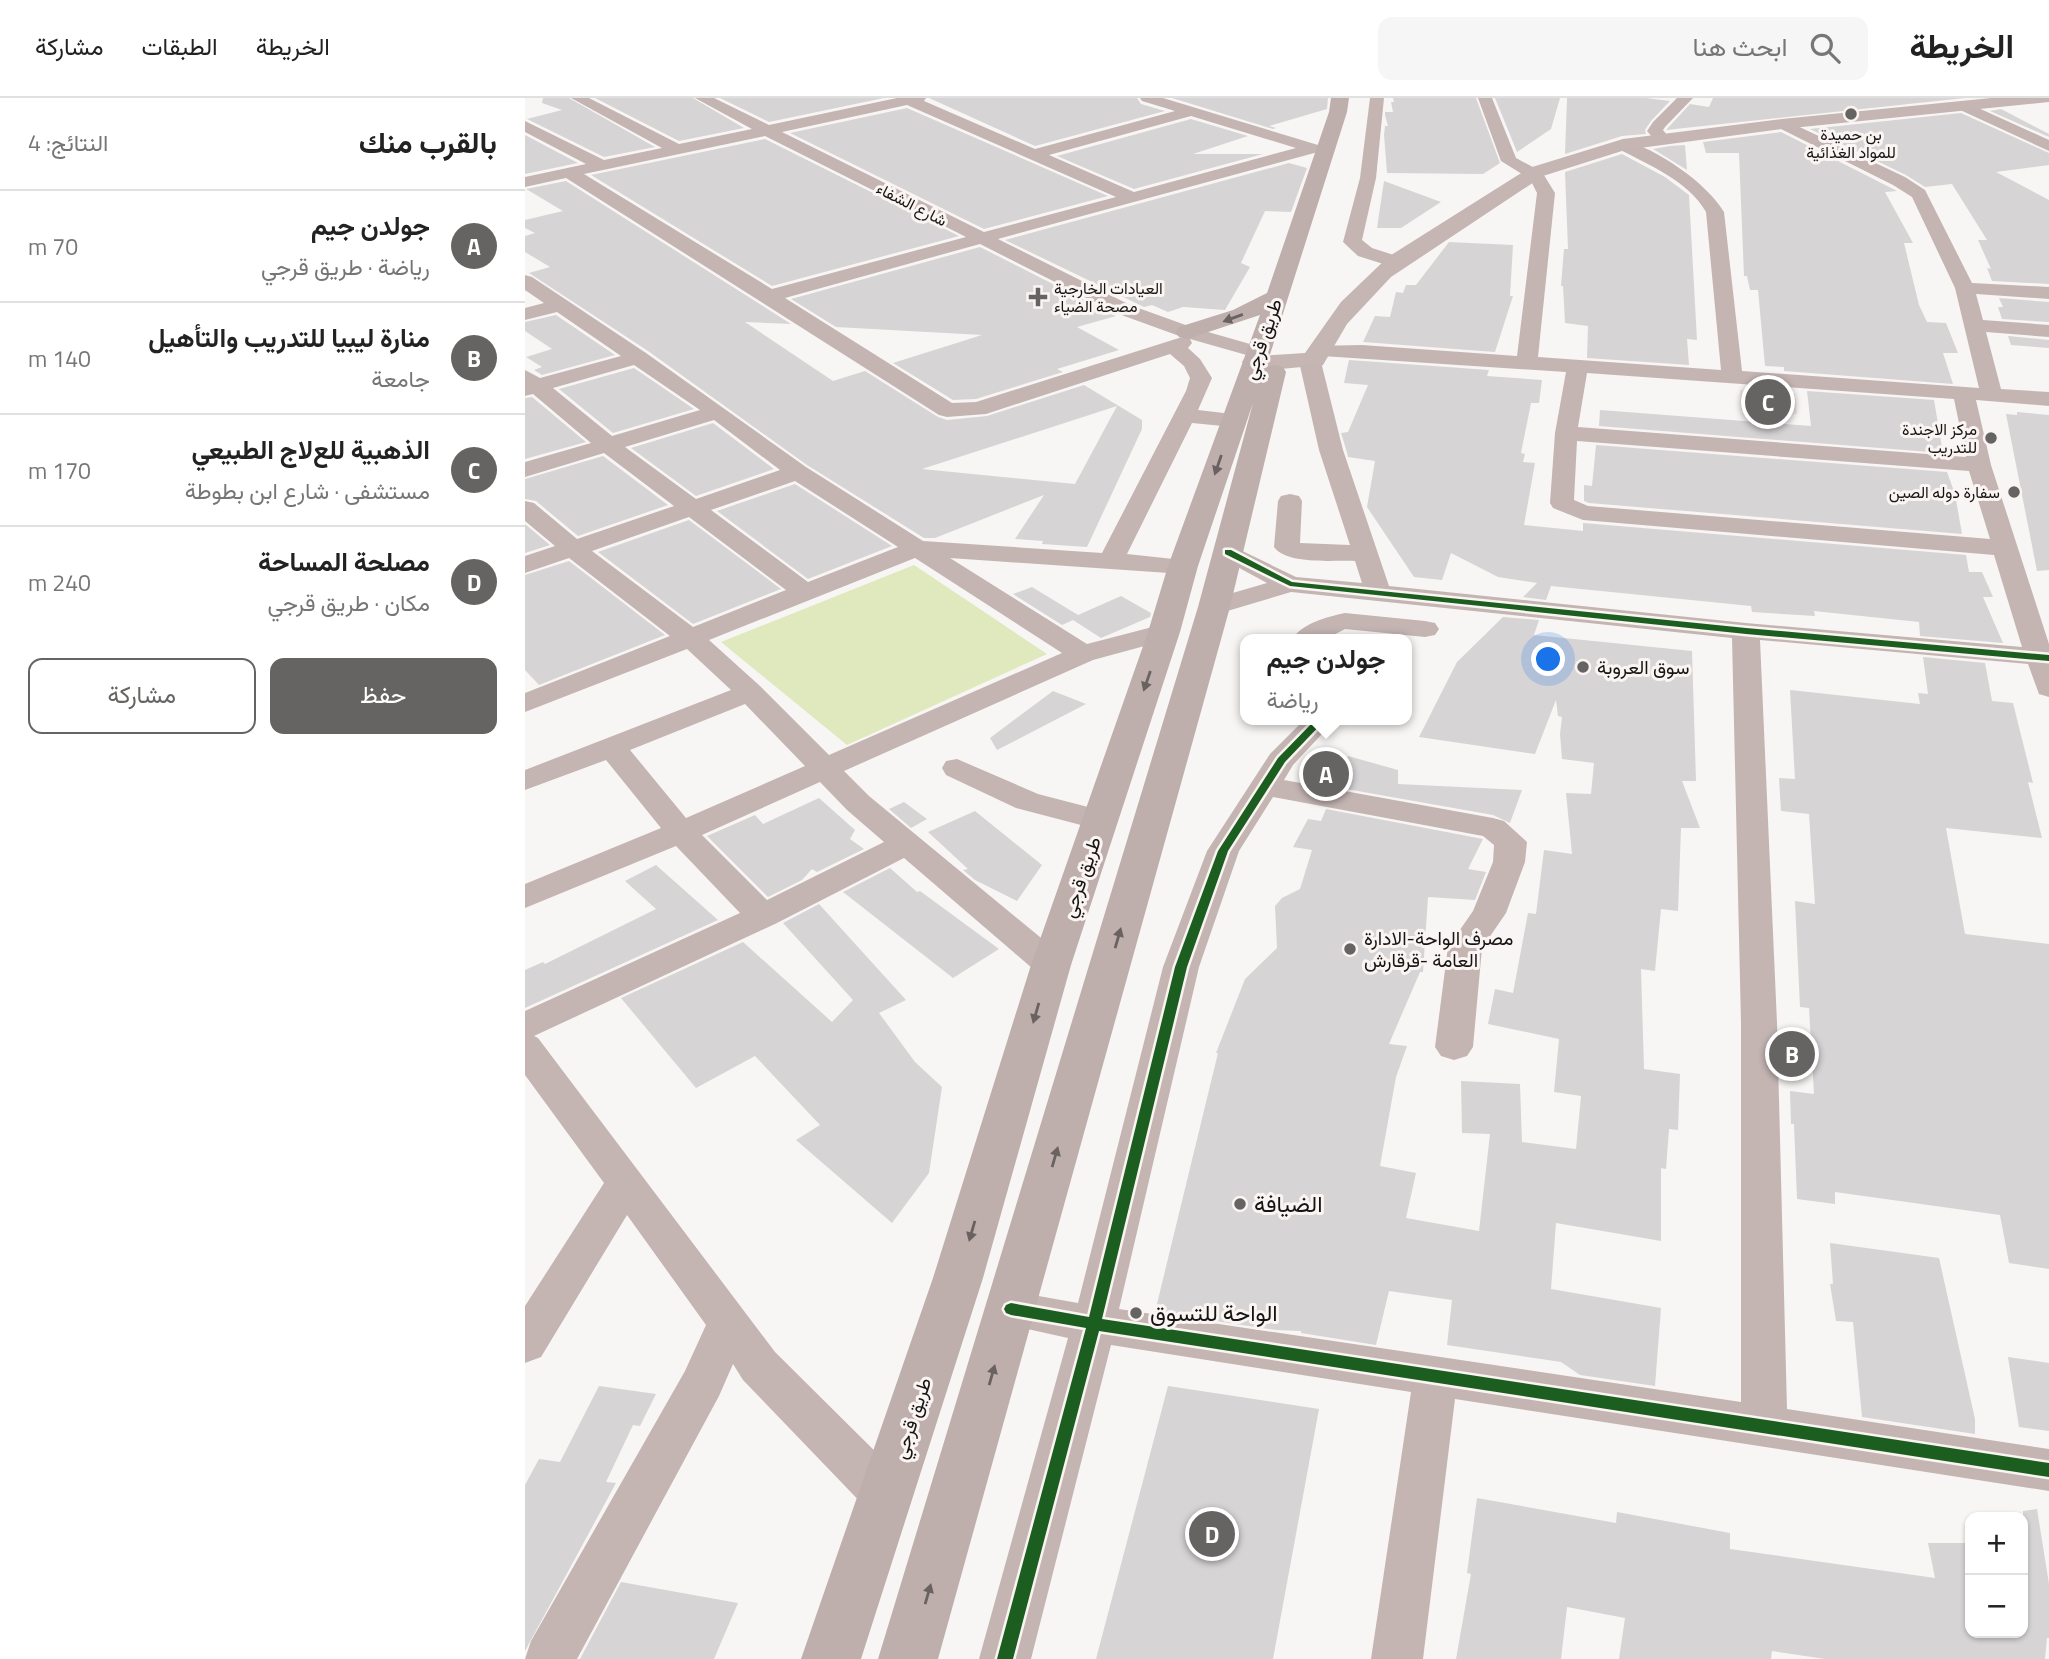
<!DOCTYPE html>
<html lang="ar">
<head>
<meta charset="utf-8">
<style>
  body { margin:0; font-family:"Titillium Web",Vazirmatn,sans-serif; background:#f6f6f6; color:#222; direction:rtl }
  .controls { position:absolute; right:21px; bottom:21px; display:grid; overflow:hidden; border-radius:14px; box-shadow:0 2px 5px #0004 }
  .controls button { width:63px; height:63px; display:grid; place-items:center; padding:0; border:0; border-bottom:2px solid #e0e0e0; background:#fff; color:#222; font:35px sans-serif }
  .you { position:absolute; left:1024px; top:562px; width:24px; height:24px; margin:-18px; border:5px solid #fff; border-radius:50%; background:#1a73e8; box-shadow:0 0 0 10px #1a73e833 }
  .badge { display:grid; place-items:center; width:46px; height:46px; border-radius:50%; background:#666462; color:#fff; font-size:23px; font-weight:700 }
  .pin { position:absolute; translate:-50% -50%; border:4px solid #fff; box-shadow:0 2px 7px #0006 }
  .popup { position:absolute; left:715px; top:536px; width:172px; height:91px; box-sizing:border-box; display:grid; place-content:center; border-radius:14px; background:#fff; filter:drop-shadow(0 2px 5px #0005); font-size:23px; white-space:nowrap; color:#767676 }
  .popup b { font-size:26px; color:#222 }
  .popup::after { content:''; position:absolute; left:50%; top:100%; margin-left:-14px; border:14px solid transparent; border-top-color:#fff }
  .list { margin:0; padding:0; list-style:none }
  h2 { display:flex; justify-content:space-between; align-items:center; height:91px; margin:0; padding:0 28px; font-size:30px }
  h2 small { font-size:23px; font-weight:400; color:#767676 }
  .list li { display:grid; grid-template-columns:46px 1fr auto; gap:21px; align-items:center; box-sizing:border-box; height:112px; padding:0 28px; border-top:2px solid #e0e0e0 }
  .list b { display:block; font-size:26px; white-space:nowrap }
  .list p { margin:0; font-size:23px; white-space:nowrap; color:#767676 }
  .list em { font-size:23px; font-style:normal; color:#767676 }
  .actions { display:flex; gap:14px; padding:21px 28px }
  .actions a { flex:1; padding:16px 0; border:2px solid #666462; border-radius:14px; text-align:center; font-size:24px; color:#666462 }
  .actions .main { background:#666462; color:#fff }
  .icon { flex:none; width:38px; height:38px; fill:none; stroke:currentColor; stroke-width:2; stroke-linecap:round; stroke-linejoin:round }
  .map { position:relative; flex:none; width:1524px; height:1561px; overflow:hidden; direction:ltr }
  header { display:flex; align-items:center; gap:42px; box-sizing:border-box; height:98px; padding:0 35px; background:#fff; border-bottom:2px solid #e0e0e0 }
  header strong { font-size:33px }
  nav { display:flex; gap:38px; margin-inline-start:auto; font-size:24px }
  .search { width:490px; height:63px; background:#f6f6f6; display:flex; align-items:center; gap:18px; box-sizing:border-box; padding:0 24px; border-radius:14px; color:#767676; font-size:26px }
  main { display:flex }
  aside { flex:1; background:#fff }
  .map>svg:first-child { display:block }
</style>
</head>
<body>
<header>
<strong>الخريطة</strong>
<div class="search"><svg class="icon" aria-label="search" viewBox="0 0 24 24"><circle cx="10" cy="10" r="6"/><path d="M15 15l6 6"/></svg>ابحث هنا</div>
<nav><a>الخريطة</a><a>الطبقات</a><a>مشاركة</a></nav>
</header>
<main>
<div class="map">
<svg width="1524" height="1561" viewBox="0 0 1524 1561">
  <rect width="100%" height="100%" fill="#f8f6f4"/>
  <path fill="#eee6e1" d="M1215 292 1270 296 1272 316 1216 312Z"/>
  <path fill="#e0e8be" d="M389 467 522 556 322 647 196 544Z"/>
  <path fill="#d6d4d5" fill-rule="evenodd" d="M18 0H44L130 49 79 59 2 21 37 12 17 5Z
    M70 0H168L219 30 154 43Z
    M195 0H359L244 24Z
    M404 0H612L616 6 640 13 510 48Z
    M647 0H803L802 11 744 28 751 30 748 31Z
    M868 0H951L975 65 958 76 862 75 859 37 860 28H863L860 17V14H868L866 4H869Z
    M970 0H1035L1026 31 992 54Z
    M1042 0H1121L1145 3 1126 23 1120 32 1121 36 1097 38 1040 56Z
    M1188 0H1440L1141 32 1165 6 1184 9Z
    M382 10 583 98 459 131 265 35Z
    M1476 11 1524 36V39L1465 13Z
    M1436 15 1524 55V67L1471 74 1524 102V186L1467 183 1462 170 1466 171 1453 142H1462L1427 86 1400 89 1381 77 1285 31Z
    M666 21 723 38 668 56H738L609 91 532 58Z
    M1256 34 1372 93 1360 94 1388 145H1379L1394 207 1402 224 1421 225 1433 255H1418L1428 286 1259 273V269L1240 268 1233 192H1225L1222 178H1219L1214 55H1181L1178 44Z
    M0 37 53 65 0 76Z
    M240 41 434 138 247 188 66 77Z
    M1160 47 1162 72 1128 51 1145 48Z
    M1097 56 1140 79 1164 97 1172 242 1162 241 1164 267 1062 260 1063 228 1040 225 1038 188H1036L1039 151H1043L1040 74Z
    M764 65 782 70 766 114 740 113 716 165 725 169 700 212 658 209 643 214 627 207 619 209 480 142Z
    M41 83 266 226 220 224 308 283 340 273 413 319 422 322 462 318 559 287 617 322V331L562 449 517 446 518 443 490 441 519 397 410 440H399L282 367 123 253 4 175 25 169 0 154V138L10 135 0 130V122L38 113 1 91ZM592 308 550 386 397 371Z
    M859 83 916 104 876 130H852Z
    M924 144 988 147 985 198H988L970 254 838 244 850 218 865 219 871 194 878 195 881 187H891Z
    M455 149 591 218 552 229 594 252 532 271 538 274 451 301 428 302 368 265 457 237 311 229 266 201Z
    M1474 200 1524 204V224L1477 221 1473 209H1478Z
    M31 217 90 257 17 277 9 272 17 269 1 259 27 251 0 233V224Z
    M1483 238 1524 242V250L1486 247Z
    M824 262 964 272 962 278 1017 282 1014 305H1006L996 355 1000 356 998 364 1010 365 999 427 1058 433V425L1441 457 1444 474H1457L1468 499H1458L1478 545 1395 538 1394 524 1289 513 1290 518 1227 514 1226 508 1026 488 1021 502 998 499 1012 485 973 479 926 455 917 482 889 479 842 409 850 363 823 359 821 351 816 335 823 334 843 287 819 285Z
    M109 270 169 311 88 335 34 291Z
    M1282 293 1409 302 1418 355 1074 328 1075 312 1286 328Z
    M7 299 61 344 0 361V300Z
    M1492 314 1524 317V472L1512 473 1481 316 1492 317Z
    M188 325 249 371 171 398 106 350Z
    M1071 347 1422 374 1430 396 1437 436 1064 405 1059 403V387L1067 388Z
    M78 358 143 407 53 438 11 403 0 401V381Z
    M270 386 367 448 283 481 192 413Z
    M164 422 256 491 168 526 73 454Z
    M0 426 25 447 0 455Z
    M44 463 140 537 14 587 0 572V477Z
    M507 489 553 517 596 498 626 515 625 519 576 540 548 522 537 527 488 496Z
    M978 519 1014 522 1009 537 1167 553 1171 683H1157L1175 730H1156L1153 813 1136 811 1130 873 1116 871 1119 971 1155 976 1153 1032 1144 1031 1141 1071 1136 1070V1143L1031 1125 1026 1191 1136 1210 1130 1288 1055 1277 1036 1264 922 1247 927 1202 864 1193 851 1247 776 1235V1233L751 1232 630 1214 693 955H691L720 881 752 850 750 808 757 800 775 791 787 752 768 749 783 721 796 723 801 711 958 741 943 771 961 774 950 802 903 799 898 874H895L864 946 882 948 871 979 855 1068 891 1075 881 1120 954 1133 965 1036 937 1035 936 983 995 986 997 1044 1051 1051 1056 998 1029 994 1034 941 963 926 970 891 988 895 1003 815 1011 816 1019 752 1047 756 1041 695 1066 696 1069 665 1037 661 1035 636 1037 619 1033 618 1031 602 1010 656 894 639 932 564Z
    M1398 559 1460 565 1467 603 1488 605 1508 685 1503 684 1517 740 1421 730 1440 836 1524 846V1171L1484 1165 1475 1117 1310 1094V1106L1272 1101 1269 1026H1266L1265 993 1289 996 1284 910 1275 909 1270 803 1290 806 1284 716 1256 713 1254 680 1270 681 1265 592 1395 606 1393 595 1403 596Z
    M528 593 561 606 472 652 465 640Z
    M823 658 873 672V686L997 692 985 725 968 717 810 689Z
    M294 700 330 732 325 741 339 751 292 774 287 771 277 782 243 799 182 738 230 717 238 726Z
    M379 704 402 721 386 730 364 711Z
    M450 713 517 767 492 803 450 782 438 772 443 771 403 734Z
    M131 767 193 822 0 910V872L18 864 20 866 131 811 100 783Z
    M365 770 392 794 395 793 474 851 428 880 318 794Z
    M294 806 381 902 354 915 390 964 417 989 404 1075 367 1125 271 1042 295 1027 230 958 171 990 96 900 218 844 307 924 328 902 258 825Z
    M1305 1145 1414 1160 1450 1321V1336L1337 1319 1328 1224 1311 1223 1305 1186H1308Z
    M1483 1259 1524 1265V1333L1494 1329Z
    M74 1288 131 1296 115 1328 108 1327 81 1384 91 1385 0 1553V1387L14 1361 35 1364Z
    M643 1288 794 1311 748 1561H571Z
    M952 1400 1091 1425 1092 1414 1205 1435V1451L1410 1480 1403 1445H1445V1535H1498V1413L1512 1411 1524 1486V1540H1522L1520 1561H1300L1247 1553 1246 1561H1094L1100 1520 1042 1509 1036 1561H931L946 1476 942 1475Z
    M96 1484 213 1505 189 1561H55Z"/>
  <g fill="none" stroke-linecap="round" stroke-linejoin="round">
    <path fill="#c4b5b3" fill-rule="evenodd" d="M46 0H64L154 46 227 31 170 0H189L244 27 372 0H401L399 3 510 51 650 13 617 3 615 0H638L793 47 795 51 793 54 473 141 605 207 669 230 739 250 742 254 739 258 732 260 665 241 667 245 663 250 675 261 687 280 673 312 716 317 719 322 716 327 708 329 667 325 602 456 667 463 671 468 667 473 658 476 425 460 562 546 639 526 649 528 653 534 649 540 568 562 319 673 344 698 538 858 544 867 538 876 526 879 514 876 379 760 250 826 9 938 13 940 250 1254 378 1381 385 1397 378 1413 361 1419 344 1413 218 1282 208 1266 194 1298 52 1561H0L6 1543 160 1273 181 1227 102 1117 16 1259 0 1265V1208L79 1085 0 977V913L215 815 151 748 0 810V786L136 730 81 662 0 692V672L206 592 162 551 0 614V595L145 538 44 460 0 475V458L30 448 0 423V403L9 405 52 441 149 408 79 355 0 379V364L66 345 8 296 0 298V272L15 280 96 258 32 214 0 222V210L19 205 0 192V177L7 179 121 255 281 369 398 443 577 455 661 293 665 280 659 268 645 256 461 316 422 319 414 317 41 80 0 89V79L61 66 0 34V23L79 62 137 50ZM382 7 591 99 459 134 257 34ZM666 18 771 50 609 94 524 57ZM240 38 441 139 247 191 59 76ZM455 146 591 215 657 239 451 304 427 305 260 200ZM109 267 175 312 87 338 28 290ZM189 322 255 372 171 401 100 349ZM270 383 373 449 283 484 186 412ZM164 419 261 492 168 529 67 453ZM390 460 537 555 304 657 235 588 184 542ZM220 606 280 668 161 720 105 652ZM295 684 322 712 359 744 242 802 177 737Z
      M845 0H859L851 80 837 142 847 150 878 160 880 164 871 170 833 158 818 144 835 80Z
      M953 0H967L991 60 1017 74 1030 95 1013 259 1196 272 1181 114C1163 82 1123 67 1092 50L1090 47 1098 42C1131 50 1182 85 1199 114L1217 273 1454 290 1430 190 1387 99 1368 87 1252 29 1249 26 1252 23H1262L1380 79 1400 92 1447 185 1524 189V201L1451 196 1458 222 1524 227V239L1461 234 1476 291 1524 294V308L1451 302 1466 367 1524 546V599L1514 596 1503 566 1235 542 1252 925 1262 1311 1524 1351V1393L930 1301 898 1561H846L886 1294 586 1247 506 1561H454L543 1240 471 1224 464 1211 471 1198 486 1193 553 1205 638 869 682 753 745 656 779 622H810L768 667 759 682 968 720 979 723 1002 744 1000 764 981 815 957 850 948 949 942 958 929 962 916 958 910 949 923 849 948 813 968 764 969 747 958 738 748 699 714 753 674 869 594 1211 1216 1304V925L1207 540 766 494 689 517 680 515 676 509 680 503 742 485 694 459 690 454 694 449 703 446 771 479 837 485 830 463C809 462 762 467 749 449L753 403 756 398 765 396 774 398 777 403 775 445 825 447 794 352 775 268 782 258 786 256 783 252 786 248 837 247 992 258 1012 95 1005 81 976 63ZM797 258 1041 274 1030 335 1025 405 1028 410 1058 422 1469 457 1497 549 1221 525 864 488 818 352 797 268 800 262ZM1062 275 1429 301 1441 359 1053 329ZM1052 343 1444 373 1465 441 1063 408 1049 402Z
      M1152 0H1168L1140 29 1138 32 1147 43 1145 46H1133L1122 33 1128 24Z
      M1438 3 1524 42V53L1433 11 1430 8Z
      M820 515 900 523 910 525 914 531 910 537 900 539 820 531 801 541H767C778 525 802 519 820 515Z
      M432 661 513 696 586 715 591 722 586 729 575 732 491 710 421 677 417 670 421 663Z"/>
    <path fill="#c5b5b3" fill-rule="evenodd" d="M1466 0H1524V4L1257 31 1100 52 1018 78 866 179 822 226 798 267 744 272 720 269 717 264 720 259 780 255 816 204 863 159 1004 70 1098 41 1257 21Z"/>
    <path fill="#beafad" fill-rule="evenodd" d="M806 0H824L822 14 741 269 749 267 758 269 761 274 705 509 413 1561H353L673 509 728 305 673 468 655 534 546 867 458 1180 336 1561H276L408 1180 506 867 623 534 643 468 735 217 662 241 654 239 650 234 654 229 708 212 742 195 804 14Z"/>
    <defs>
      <path id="cycleway" d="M700 452H706L767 484 1221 530 1524 557V563L1221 536 765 488 700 456Z
        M790 622H800L760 664 703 753 662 869 577 1221 1524 1365V1379L574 1233 488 1561H472L561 1230 486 1217 481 1215 479 1211 481 1207 486 1205 564 1219 650 869 693 753 753 660Z"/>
    </defs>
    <use href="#cycleway" stroke="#faf5f2" stroke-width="5"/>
    <use href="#cycleway" fill="#1b5e20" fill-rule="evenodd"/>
  </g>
  <defs><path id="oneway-solid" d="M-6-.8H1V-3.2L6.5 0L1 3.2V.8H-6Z" transform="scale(1.75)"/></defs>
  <g fill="#6a6260">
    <use href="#oneway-solid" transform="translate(708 220) rotate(160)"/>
    <use href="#oneway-solid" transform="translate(693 367) rotate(109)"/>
    <use href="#oneway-solid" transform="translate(622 583) rotate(109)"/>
    <use href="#oneway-solid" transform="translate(593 840) rotate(-74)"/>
    <use href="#oneway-solid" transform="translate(511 915) rotate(106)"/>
    <use href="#oneway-solid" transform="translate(530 1059) rotate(-74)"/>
    <use href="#oneway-solid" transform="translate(447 1133) rotate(106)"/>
    <use href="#oneway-solid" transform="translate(467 1277) rotate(-74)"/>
    <use href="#oneway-solid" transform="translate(403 1496) rotate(-74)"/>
  </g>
  <g fill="#666462" stroke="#faf5f2" stroke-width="2.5">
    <circle cx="1326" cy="16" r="7"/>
    <path d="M509.5 188.5h7v7h7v7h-7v7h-7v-7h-7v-7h7z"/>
    <circle cx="1466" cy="340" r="7"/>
    <circle cx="1489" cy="394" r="7"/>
    <circle cx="1058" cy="569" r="7"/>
    <circle cx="825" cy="851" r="7"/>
    <circle cx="715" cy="1106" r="7"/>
    <circle cx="611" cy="1215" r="7"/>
  </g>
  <g text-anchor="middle" stroke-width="6" stroke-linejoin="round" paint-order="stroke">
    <g font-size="16" fill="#171514" stroke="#faf5f2" text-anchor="end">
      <text x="1326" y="42" text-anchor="middle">بن حميدة<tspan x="1326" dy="18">للمواد الغذائية</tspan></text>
      <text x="529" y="196" text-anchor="start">العيادات الخارجية<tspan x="529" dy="18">مصحة الضياء</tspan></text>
      <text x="1452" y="337">مركز الاجندة<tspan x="1452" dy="18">للتدريب</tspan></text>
      <text x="1475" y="400">سفارة دوله الصين</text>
    </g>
    <g font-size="16" fill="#171514" stroke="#faf5f2">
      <text transform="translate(387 106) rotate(27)" y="6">شارع الشفاء</text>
    </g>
    <g font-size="19" fill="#171514" stroke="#faf5f2">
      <text transform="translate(737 241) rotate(-71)" y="7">طريق قرجي</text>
      <text transform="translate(556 779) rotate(-71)" y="7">طريق قرجي</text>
      <text transform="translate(387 1320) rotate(-72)" y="7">طريق قرجي</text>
    </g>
    <g font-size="19" fill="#171514" stroke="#faf5f2" text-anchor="start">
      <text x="1072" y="576">سوق العروبة</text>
      <text x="839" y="847">مصرف الواحة-الادارة<tspan x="839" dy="22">العامة -قرقارش</tspan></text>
    </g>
    <g font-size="23" fill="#171514" stroke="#faf5f2" text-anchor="start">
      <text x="729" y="1114">الضيافة</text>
      <text x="625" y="1223">الواحة للتسوق</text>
    </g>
  </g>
</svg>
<div class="controls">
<button>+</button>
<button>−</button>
</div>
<div class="you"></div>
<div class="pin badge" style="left:801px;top:676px">A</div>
<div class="popup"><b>جولدن جيم</b>رياضة</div>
<div class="pin badge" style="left:1267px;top:956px">B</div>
<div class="pin badge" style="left:1243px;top:304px">C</div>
<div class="pin badge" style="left:687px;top:1436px">D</div>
</div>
<aside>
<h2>بالقرب منك<small>النتائج: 4</small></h2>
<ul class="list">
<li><span class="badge">A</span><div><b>جولدن جيم</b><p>رياضة · طريق قرجي</p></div><em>70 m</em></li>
<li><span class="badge">B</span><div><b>منارة ليبيا للتدريب والتأهيل</b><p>جامعة</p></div><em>140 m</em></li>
<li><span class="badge">C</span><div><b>الذهبية للعﻻج الطبيعي</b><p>مستشفى · شارع ابن بطوطة</p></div><em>170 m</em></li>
<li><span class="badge">D</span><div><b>مصلحة المساحة</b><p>مكان · طريق قرجي</p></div><em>240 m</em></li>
</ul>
<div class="actions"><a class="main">حفظ</a><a>مشاركة</a></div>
</aside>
</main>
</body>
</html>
